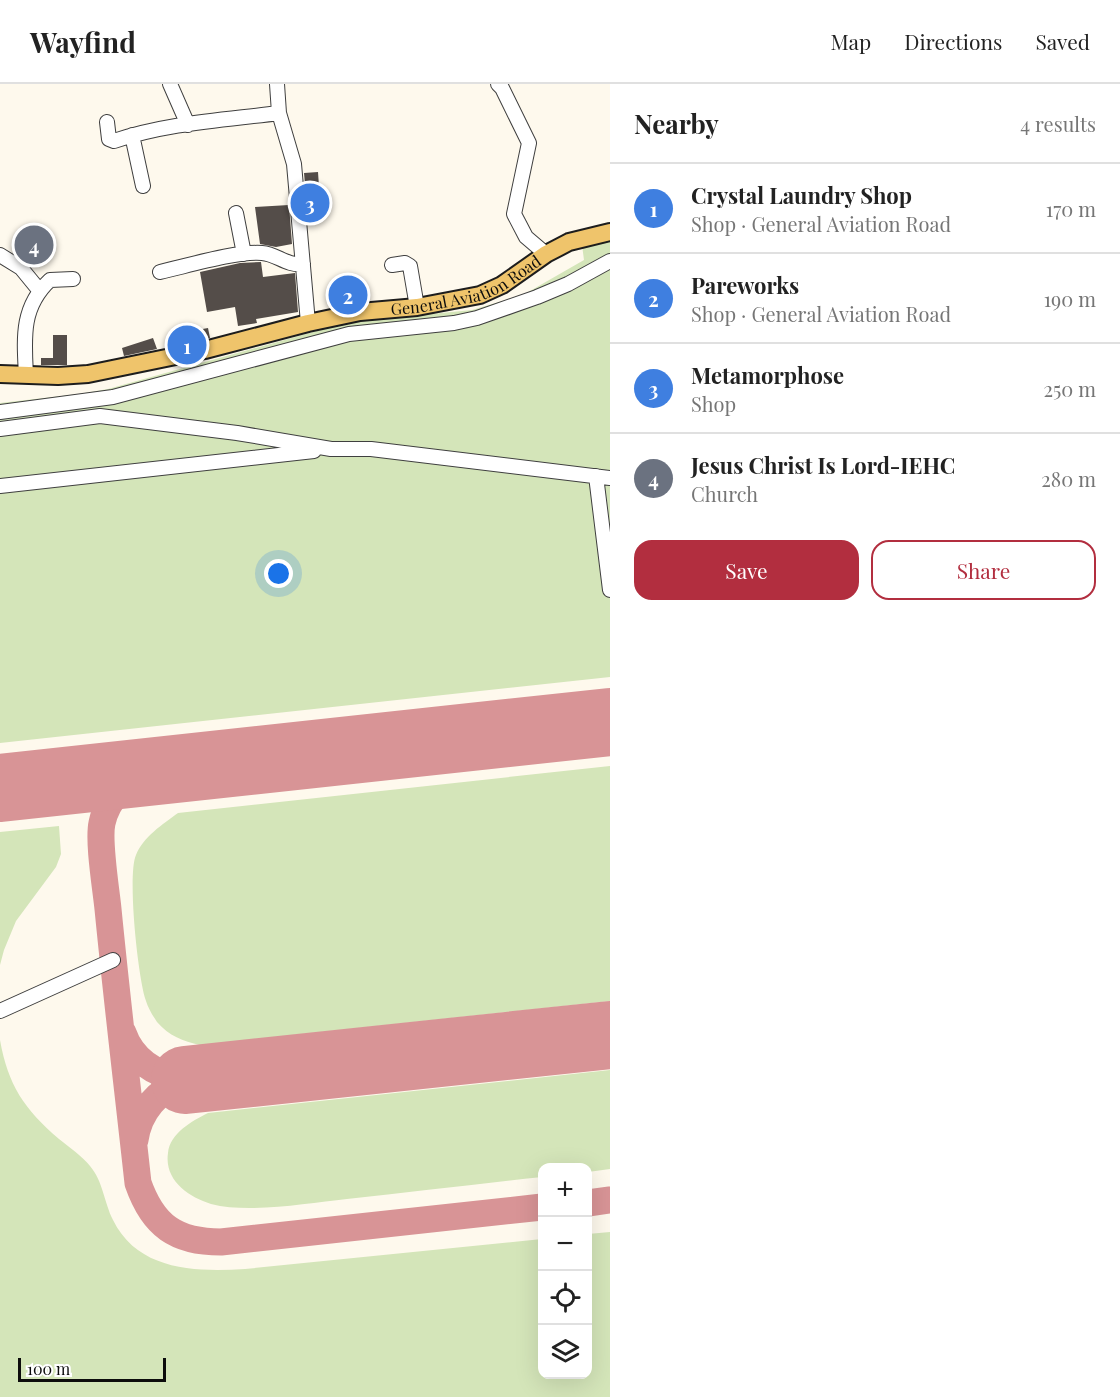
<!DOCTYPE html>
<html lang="en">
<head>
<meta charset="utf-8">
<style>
  body { margin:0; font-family:"Playfair Display",serif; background:#f2f2f2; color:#222 }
  .controls { position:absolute; right:18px; bottom:18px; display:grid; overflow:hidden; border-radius:12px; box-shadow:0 6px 24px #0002 }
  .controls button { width:54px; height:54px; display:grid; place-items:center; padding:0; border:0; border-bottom:2px solid #e0e0e0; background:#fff; color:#222; font:30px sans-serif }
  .scale { position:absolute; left:18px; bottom:15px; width:148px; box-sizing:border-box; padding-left:6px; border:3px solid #0c0c0c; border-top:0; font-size:16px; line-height:21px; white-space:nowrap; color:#0c0c0c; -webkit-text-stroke:4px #fff; paint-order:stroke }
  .you { position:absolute; left:279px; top:490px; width:21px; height:21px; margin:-15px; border:4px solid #fff; border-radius:50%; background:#1a73e8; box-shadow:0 0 0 9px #1a73e833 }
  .badge { display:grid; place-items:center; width:39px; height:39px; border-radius:50%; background:#b22e3f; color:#fff; font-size:20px; font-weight:700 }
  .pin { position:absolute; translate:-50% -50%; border:3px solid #fff; box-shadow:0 2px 6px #0006 }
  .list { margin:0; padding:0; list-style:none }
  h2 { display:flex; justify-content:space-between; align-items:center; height:78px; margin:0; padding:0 24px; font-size:26px }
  h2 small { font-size:20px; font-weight:400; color:#767676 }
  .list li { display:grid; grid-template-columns:39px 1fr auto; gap:18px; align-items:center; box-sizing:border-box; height:90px; padding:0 24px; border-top:2px solid #e0e0e0 }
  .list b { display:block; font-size:22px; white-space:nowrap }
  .list p { margin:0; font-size:20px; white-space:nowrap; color:#767676 }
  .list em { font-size:20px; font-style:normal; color:#767676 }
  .actions { display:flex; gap:12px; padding:18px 24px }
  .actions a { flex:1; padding:14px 0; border:2px solid #b22e3f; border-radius:18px; text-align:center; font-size:21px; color:#b22e3f }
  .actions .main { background:#b22e3f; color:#fff }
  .icon { flex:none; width:33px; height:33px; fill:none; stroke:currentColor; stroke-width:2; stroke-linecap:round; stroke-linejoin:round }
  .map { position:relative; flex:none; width:610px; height:1313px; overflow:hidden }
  header { display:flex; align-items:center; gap:36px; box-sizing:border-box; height:84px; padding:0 30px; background:#fff; border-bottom:2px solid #e0e0e0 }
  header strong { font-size:28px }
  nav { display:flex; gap:33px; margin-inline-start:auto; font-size:21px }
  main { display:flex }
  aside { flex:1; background:#fff }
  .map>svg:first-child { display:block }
</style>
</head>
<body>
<header>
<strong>Wayfind</strong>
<nav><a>Map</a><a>Directions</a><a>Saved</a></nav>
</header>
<main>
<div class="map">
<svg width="610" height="1313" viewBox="0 0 610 1313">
  <rect width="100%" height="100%" fill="#fef9ed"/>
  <path fill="#d4e5b9" d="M610 158V593L0 659V319L79 310 108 305 349 238 472 226 523 211 584 176 582 161Z
    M610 682V917L200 961C183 957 169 952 157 938 153 932 148 924 146 917 138 895 127 791 136 771 143 753 163 740 178 729Z
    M59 742 61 770 56 783 16 837 4 866 0 881V748Z
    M0 956C8 1001 24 1025 59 1055 69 1063 82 1072 90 1082 103 1097 104 1118 113 1136 138 1187 196 1188 245 1185L542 1155V1290H588V1150L610 1148V1313H0Z
    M610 986V1085L588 1088V1084H542V1093C477 1100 412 1108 347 1115 307 1119 250 1130 211 1120 188 1113 164 1096 168 1069 170 1049 192 1037 208 1029Z"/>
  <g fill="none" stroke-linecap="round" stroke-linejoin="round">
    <path stroke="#d89496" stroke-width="27" d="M155 687C129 695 108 711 102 739 98 757 106 805 108 825 117 917 128 1008 138 1099 153 1142 176 1158 221 1158L542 1123
      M123 949C133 978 157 991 185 996
      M135 1056C139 1027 158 1006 185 996
      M588 1119 610 1116"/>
    <path stroke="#d89496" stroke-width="68" d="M0 704 610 638
      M185 996 610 951"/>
  </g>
  <path fill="#544d49" d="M318 88 321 132 308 133 304 89Z
    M289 121 292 160 276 163 260 160 255 123Z
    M261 178 263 193 295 189 298 228 256 235 257 239 238 242 235 223 207 228 200 188 240 179Z
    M208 244 210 254 194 257 192 247Z
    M53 251H67V281H41V274H53Z
    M153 254 157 265 124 272 122 264Z"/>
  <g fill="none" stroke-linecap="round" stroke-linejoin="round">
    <defs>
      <path id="minor" d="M170 0 188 41
        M277 0 279 29 294 80 308 239
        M498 0 502 4 529 59 514 130 526 153 546 170
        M107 38 109 55 114 57C167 39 225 36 279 29
        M132 51 143 102
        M236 129 244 170
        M0 171 21 184 39 206
        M392 181 405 179 410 182 417 223
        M160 188C187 182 236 167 262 169 277 170 286 182 303 180
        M26 291C24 254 21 223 50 196L73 195
        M0 328 113 313 349 250 454 239 477 234 537 213 568 200 610 177
        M0 345 100 332 237 349 331 365H371L610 394
        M596 392 610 506
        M0 402 314 367
        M0 927 113 876"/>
      <g id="major">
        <path id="s1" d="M0 290 58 292 88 290 205 266 308 239 360 228 417 223 480 211 502 201 546 170 569 158 610 148"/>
      </g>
    </defs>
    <use href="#minor" stroke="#3f3f3f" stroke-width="16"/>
    <use href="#major" stroke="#1d1d1d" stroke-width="20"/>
    <use href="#minor" stroke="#fff" stroke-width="14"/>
    <use href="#major" stroke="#efc46b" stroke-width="16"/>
  </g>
  <g text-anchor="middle" stroke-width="6" stroke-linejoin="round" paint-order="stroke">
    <g font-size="16" fill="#0c0c0c" stroke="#fff">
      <text dy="6" stroke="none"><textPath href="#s1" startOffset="478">General Aviation Road</textPath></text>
    </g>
  </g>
</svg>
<div class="controls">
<button>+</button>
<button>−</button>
<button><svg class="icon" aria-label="locate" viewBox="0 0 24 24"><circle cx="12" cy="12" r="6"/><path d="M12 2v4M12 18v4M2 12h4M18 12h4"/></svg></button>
<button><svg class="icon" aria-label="layers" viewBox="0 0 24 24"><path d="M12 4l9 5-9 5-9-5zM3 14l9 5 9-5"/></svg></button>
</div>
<div class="scale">100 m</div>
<div class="you"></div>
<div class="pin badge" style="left:187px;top:261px;background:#3f7fe0">1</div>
<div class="pin badge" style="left:348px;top:211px;background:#3f7fe0">2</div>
<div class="pin badge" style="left:310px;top:119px;background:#3f7fe0">3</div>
<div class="pin badge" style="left:34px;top:161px;background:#6b7280">4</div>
</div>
<aside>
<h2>Nearby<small>4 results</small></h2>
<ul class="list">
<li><span class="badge" style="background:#3f7fe0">1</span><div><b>Crystal Laundry Shop</b><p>Shop · General Aviation Road</p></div><em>170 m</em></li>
<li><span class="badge" style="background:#3f7fe0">2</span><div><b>Pareworks</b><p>Shop · General Aviation Road</p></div><em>190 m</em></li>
<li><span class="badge" style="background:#3f7fe0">3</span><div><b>Metamorphose</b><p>Shop</p></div><em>250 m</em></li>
<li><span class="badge" style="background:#6b7280">4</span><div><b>Jesus Christ Is Lord-IEHC</b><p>Church</p></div><em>280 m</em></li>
</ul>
<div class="actions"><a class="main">Save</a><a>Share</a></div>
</aside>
</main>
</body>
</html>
